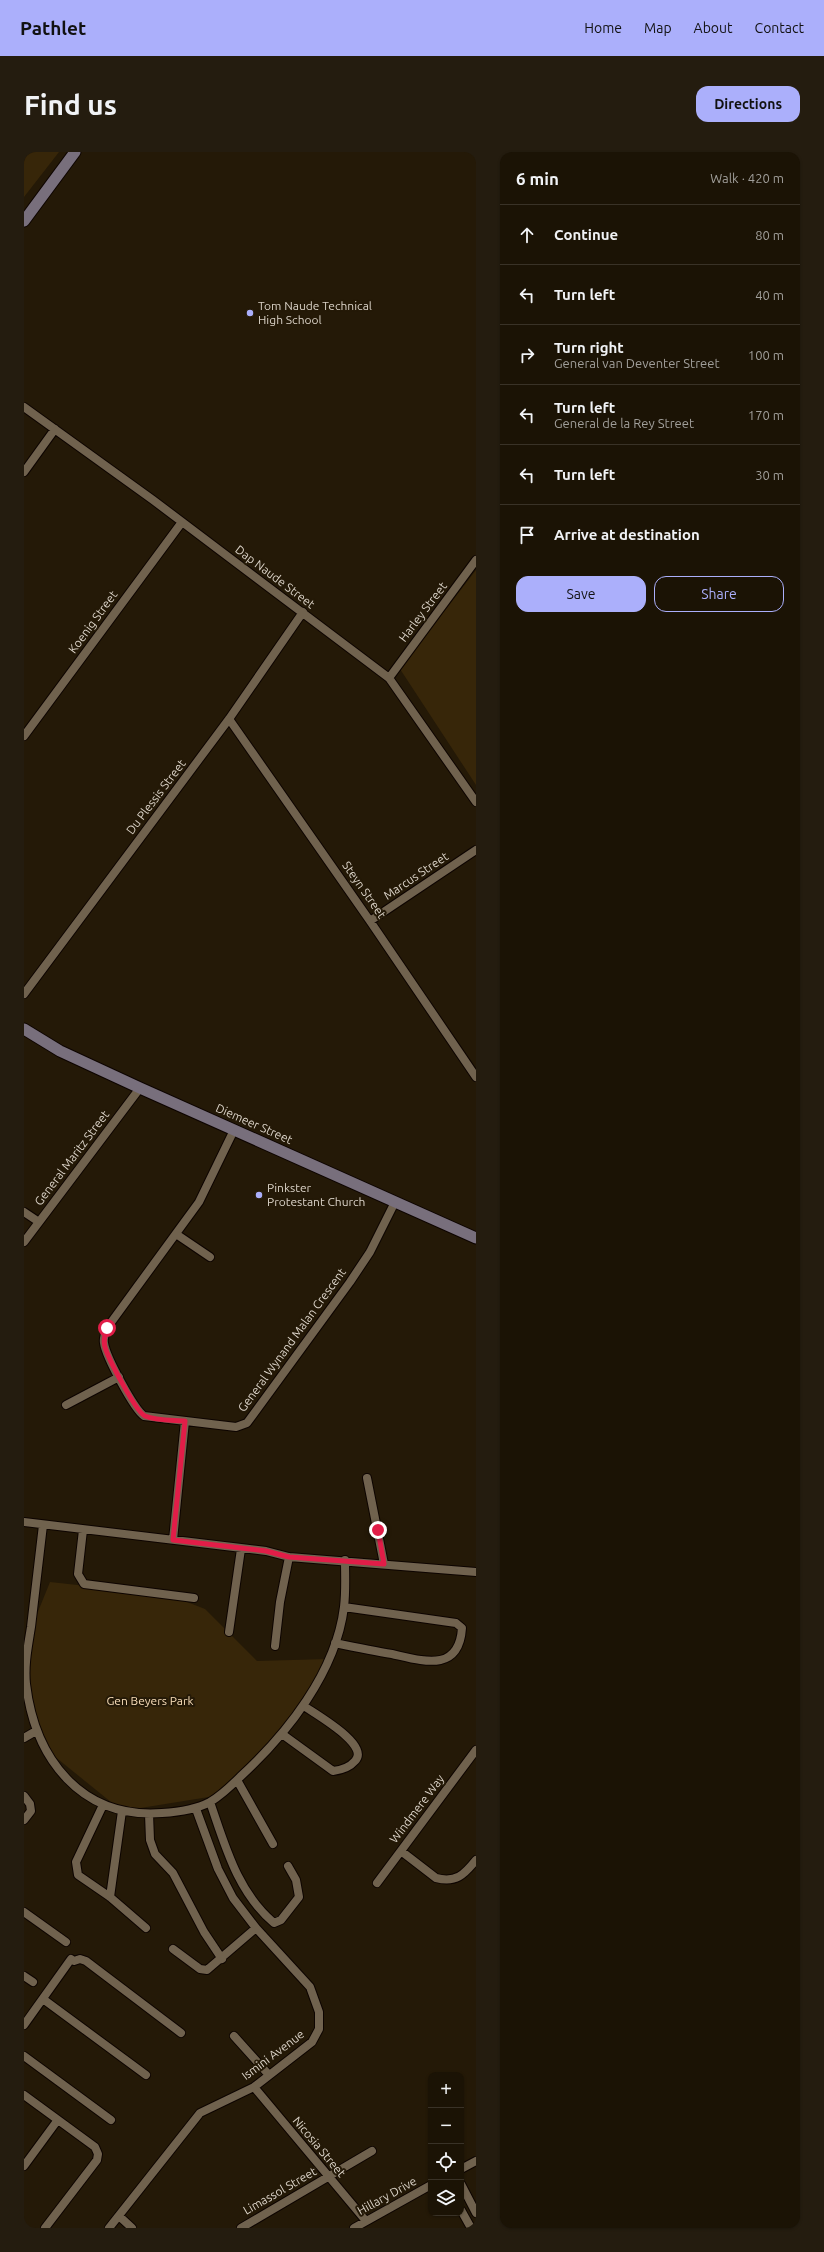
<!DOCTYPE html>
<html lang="en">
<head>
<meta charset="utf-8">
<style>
  body { margin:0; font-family:Ubuntu,sans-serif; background:#241c0f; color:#f1f3f6 }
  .controls { position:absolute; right:12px; bottom:12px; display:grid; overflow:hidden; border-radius:8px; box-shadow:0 1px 3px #0004 }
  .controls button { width:36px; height:36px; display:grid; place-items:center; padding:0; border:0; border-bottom:1px solid #393227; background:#1b1305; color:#f1f3f6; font:20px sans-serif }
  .stop { position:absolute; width:12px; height:12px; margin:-9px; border:3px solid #e11d48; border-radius:50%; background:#fff }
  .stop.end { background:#e11d48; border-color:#fff; box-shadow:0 1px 4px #0008 }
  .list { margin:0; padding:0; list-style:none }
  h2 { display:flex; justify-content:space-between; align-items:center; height:52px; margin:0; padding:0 16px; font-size:17px }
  h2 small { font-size:13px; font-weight:400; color:#a09e9a }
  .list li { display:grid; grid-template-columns:26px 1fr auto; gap:12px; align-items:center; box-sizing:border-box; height:60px; padding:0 16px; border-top:1px solid #393227 }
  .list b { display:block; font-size:15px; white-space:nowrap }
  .list p { margin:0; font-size:13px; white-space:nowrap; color:#a09e9a }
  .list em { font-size:13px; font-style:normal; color:#a09e9a }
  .actions { display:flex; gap:8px; padding:12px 16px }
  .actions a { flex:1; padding:9px 0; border:1px solid #abaffb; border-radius:12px; text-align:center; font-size:14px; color:#abaffb }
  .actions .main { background:#abaffb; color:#111 }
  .icon { flex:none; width:22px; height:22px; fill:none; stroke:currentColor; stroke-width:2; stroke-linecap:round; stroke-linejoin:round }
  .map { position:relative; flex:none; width:452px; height:2076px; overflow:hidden; border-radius:12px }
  header { display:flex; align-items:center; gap:24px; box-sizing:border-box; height:56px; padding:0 20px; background:#abaffb; color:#111 }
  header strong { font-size:19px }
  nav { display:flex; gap:22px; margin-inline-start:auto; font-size:14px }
  .intro { display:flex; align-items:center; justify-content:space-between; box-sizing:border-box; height:96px; padding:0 24px }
  h1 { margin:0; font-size:28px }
  .button { padding:10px 18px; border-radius:12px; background:#abaffb; color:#111; font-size:14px; font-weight:700 }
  main { display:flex; gap:24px; padding:0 24px }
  aside { flex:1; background:#1b1305; border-radius:12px; box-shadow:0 1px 3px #0004 }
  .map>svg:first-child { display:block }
</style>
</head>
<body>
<header>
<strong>Pathlet</strong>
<nav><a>Home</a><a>Map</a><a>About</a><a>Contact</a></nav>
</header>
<div class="intro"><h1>Find us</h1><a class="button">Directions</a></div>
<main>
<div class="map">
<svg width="452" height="2076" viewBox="0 0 452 2076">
  <rect width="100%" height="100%" fill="#241907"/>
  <path fill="#372609" d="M0 0H35L0 45Z
    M452 418V633L376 517Z
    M26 1430 145 1443 181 1457 233 1509 304 1507 248 1594 197 1643 98 1659 19 1595 2 1531 7 1477Z"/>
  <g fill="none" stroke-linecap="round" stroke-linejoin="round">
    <defs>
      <path id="street" d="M0 255 129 348 365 526 452 650
        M0 320 31 277
        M365 526 452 408
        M205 567 346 769 452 925
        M0 584 158 370
        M346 769 452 698
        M0 842 205 567 279 460
        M210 978 175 1050 83 1176C81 1181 79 1186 80 1191 82 1205 110 1257 120 1264L212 1275 223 1271 326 1130 346 1100 371 1050
        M0 1060 15 1070
        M152 1082 186 1105
        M0 1090 116 936
        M42 1253 95 1225
        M343 1326 360 1412
        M0 1370 242 1399 265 1405 452 1420
        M19 1373C15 1407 11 1441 7 1475 4 1494 0 1513 2 1532 11 1607 57 1667 138 1661 155 1660 171 1658 186 1650 198 1643 207 1634 216 1625 263 1582 312 1520 320 1455 322 1439 321 1423 321 1408
        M59 1378 54 1422 60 1432 170 1446
        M149 1388 161 1269
        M205 1480 217 1397
        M311 1491C330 1495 349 1499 368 1502 399 1509 435 1521 438 1476L432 1471 320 1455
        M251 1494 256 1450 265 1405
        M258 1582 309 1619C318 1618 325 1616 331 1609 347 1593 291 1562 280 1554
        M0 1586 12 1579
        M213 1628 249 1692
        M0 1644 6 1652 7 1659 0 1668
        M186 1650C201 1693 213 1740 250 1771L257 1768 275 1745 272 1728 264 1714
        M79 1653 52 1710 54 1723 86 1745 122 1776
        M125 1662 126 1688 131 1702 149 1721 180 1780 198 1807
        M377 1699 412 1726C432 1731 440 1723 452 1708
        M353 1731 452 1598
        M86 1745 98 1659
        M0 1760 42 1790
        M149 1797 176 1817 183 1818 232 1776
        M0 1824 9 1830
        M19 1847 122 1923
        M0 1873 47 1807 50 1809 56 1807 62 1809 157 1881
        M210 1884 245 1923
        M0 1904 87 1968
        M230 1935 342 2069
        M0 1943 71 1995 74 2002 73 2008 21 2076
        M0 2014 33 1969
        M437 2017 452 2009
        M437 2032 452 2061
        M437 2058 447 2076
        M95 2064 108 2076
        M85 2076 176 1961 230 1935 288 1890 295 1877V1860L286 1835 232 1776 209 1746 194 1717 172 1657
        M217 2076 348 1999
        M330 2076 407 2033"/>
      <path id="secondary" d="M0 69 51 0
        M0 877 36 899 116 936 452 1086"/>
    </defs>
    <use href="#street" stroke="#0d0400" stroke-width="10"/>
    <use href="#secondary" stroke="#0d0400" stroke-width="13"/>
    <use href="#street" stroke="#70624e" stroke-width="8"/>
    <use href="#secondary" stroke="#786f7c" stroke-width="11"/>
  </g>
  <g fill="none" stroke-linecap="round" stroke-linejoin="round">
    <path stroke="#e11d48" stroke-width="5" d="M83 1176C81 1183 79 1188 81 1195 84 1206 112 1260 121 1264 132 1269 149 1268 161 1269L149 1388 242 1399 265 1405 360 1412 354 1378"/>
  </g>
  <g fill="#abaffb" stroke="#241907" stroke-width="1.5">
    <circle cx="226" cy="161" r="4"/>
    <circle cx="235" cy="1043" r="4"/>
  </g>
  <g text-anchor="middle" stroke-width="4" stroke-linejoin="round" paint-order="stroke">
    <g font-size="12" fill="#dbd3c8" stroke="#241907" text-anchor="start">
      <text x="234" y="158">Tom Naude Technical<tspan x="234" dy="14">High School</tspan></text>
      <text x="243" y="1040">Pinkster<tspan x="243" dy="14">Protestant Church</tspan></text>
    </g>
    <g font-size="12" fill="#dbd3c8" stroke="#241907">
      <text transform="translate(251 425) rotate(37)" y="4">Dap Naude Street</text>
      <text transform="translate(399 460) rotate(-53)" y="4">Harley Street</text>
      <text transform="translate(69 470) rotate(-54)" y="4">Koenig Street</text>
      <text transform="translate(132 645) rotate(-53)" y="4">Du Plessis Street</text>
      <text transform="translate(392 724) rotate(-34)" y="4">Marcus Street</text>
      <text transform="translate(340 738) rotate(55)" y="4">Steyn Street</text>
      <text transform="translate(230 972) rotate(24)" y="4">Diemeer Street</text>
      <text transform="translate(48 1006) rotate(-53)" y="4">General Maritz Street</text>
      <text transform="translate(268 1188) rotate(-54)" y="4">General Wynand Malan Crescent</text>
      <text transform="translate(393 1657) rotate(-53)" y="4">Windmere Way</text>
      <text transform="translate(249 1903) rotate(-37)" y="4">Ismini Avenue</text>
      <text transform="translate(295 1995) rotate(50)" y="4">Nicosia Street</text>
      <text transform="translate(256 2039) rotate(-30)" y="4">Limassol Street</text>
      <text transform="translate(363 2044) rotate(-29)" y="4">Hillary Drive</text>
    </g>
    <g font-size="12" fill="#f9deb9" stroke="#241907">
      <text x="126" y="1553">Gen Beyers Park</text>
    </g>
  </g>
</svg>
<div class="controls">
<button>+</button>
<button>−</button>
<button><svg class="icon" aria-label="locate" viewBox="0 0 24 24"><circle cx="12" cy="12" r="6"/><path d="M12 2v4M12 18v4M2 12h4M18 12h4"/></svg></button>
<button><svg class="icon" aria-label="layers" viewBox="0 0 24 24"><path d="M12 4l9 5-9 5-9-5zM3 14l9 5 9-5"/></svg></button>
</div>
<div class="stop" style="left:83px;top:1176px"></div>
<div class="stop end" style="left:354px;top:1378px"></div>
</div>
<aside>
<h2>6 min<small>Walk · 420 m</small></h2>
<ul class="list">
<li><svg class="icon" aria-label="ahead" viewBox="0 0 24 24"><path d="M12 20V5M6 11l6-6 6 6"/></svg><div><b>Continue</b></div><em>80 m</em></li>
<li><svg class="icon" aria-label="left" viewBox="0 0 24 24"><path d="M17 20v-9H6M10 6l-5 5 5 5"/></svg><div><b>Turn left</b></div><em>40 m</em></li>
<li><svg class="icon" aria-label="right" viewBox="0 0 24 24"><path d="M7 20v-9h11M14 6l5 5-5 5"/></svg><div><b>Turn right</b><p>General van Deventer Street</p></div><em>100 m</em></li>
<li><svg class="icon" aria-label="left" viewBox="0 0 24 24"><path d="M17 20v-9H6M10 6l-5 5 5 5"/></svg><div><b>Turn left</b><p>General de la Rey Street</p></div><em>170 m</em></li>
<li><svg class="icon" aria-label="left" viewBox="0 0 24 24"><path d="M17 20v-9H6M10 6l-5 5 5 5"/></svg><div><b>Turn left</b></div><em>30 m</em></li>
<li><svg class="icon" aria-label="arrive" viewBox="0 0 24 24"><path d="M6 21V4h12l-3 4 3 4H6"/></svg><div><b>Arrive at destination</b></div></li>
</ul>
<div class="actions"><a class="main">Save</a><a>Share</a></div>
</aside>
</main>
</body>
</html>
